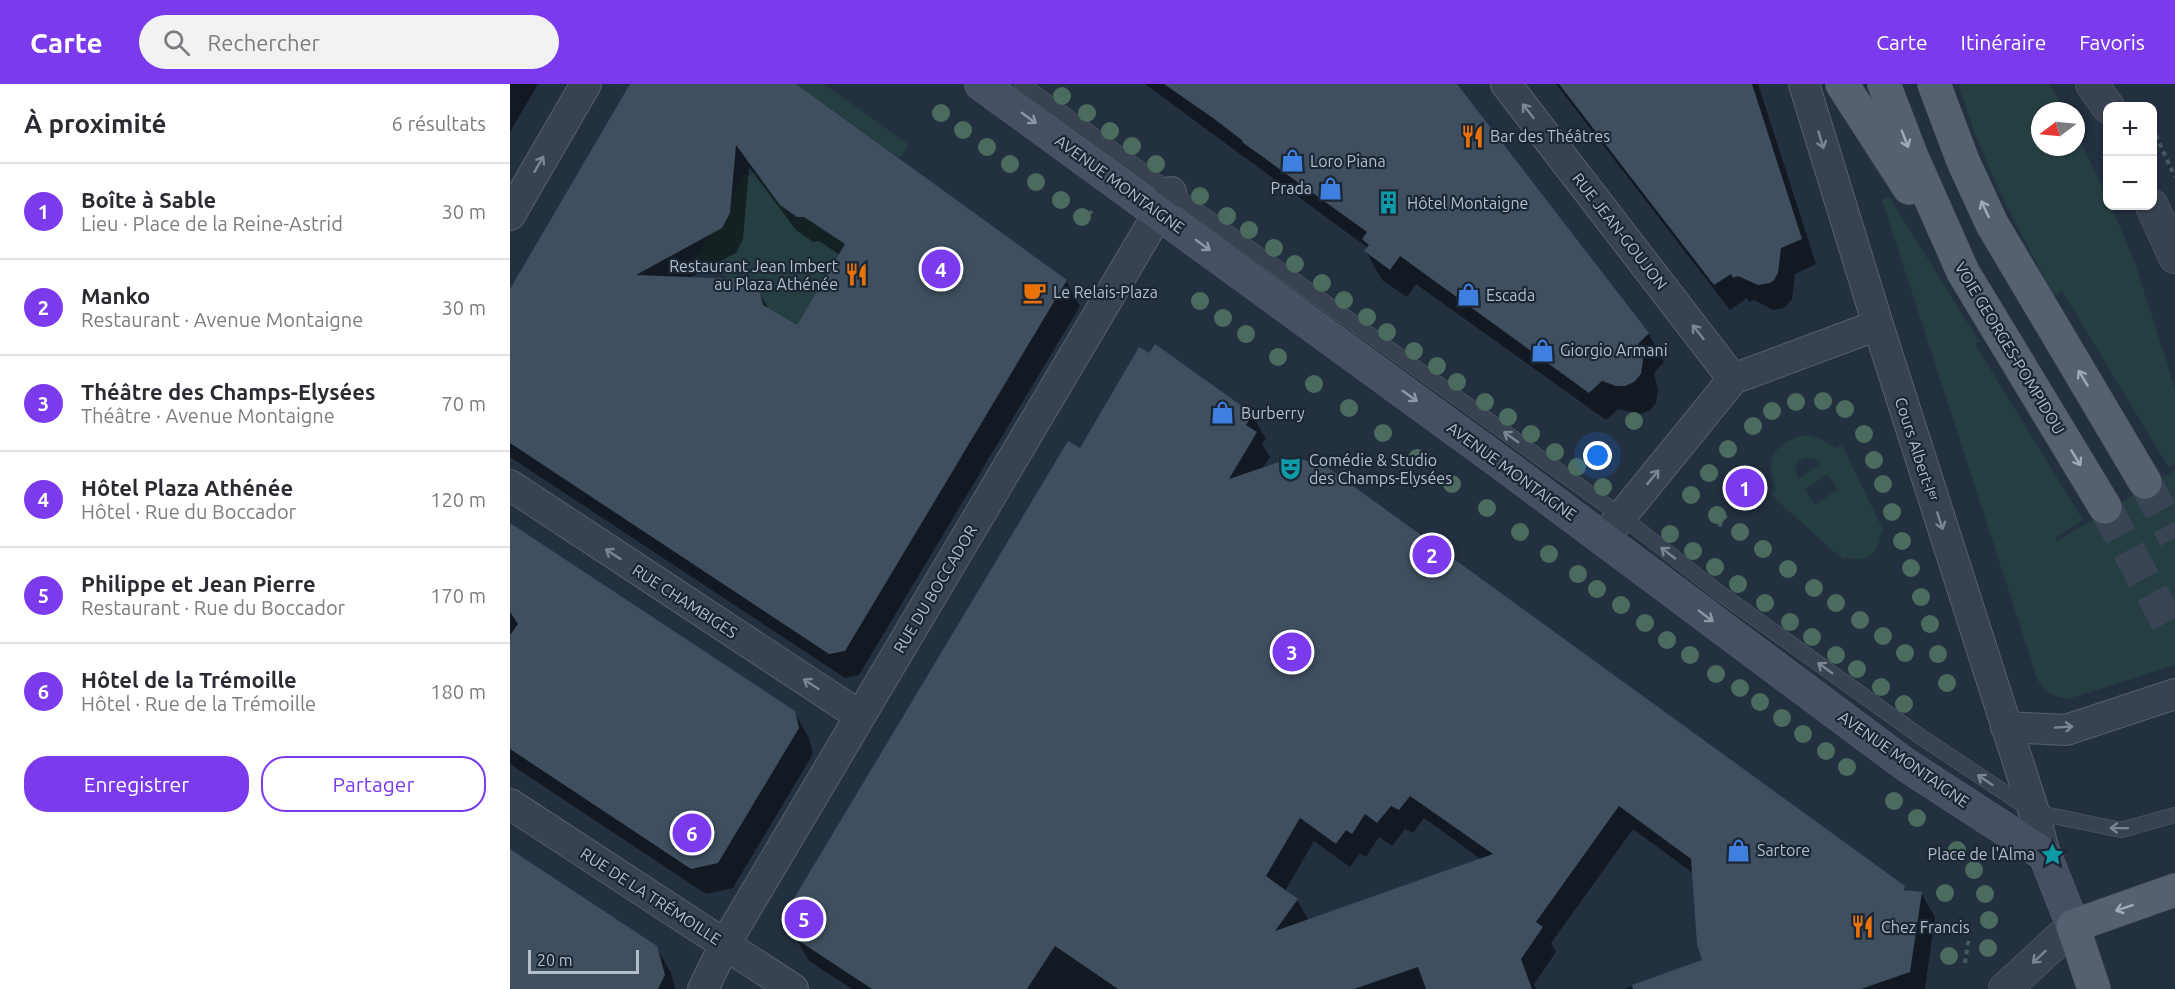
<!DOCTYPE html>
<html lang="fr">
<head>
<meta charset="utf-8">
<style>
  body { margin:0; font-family:Ubuntu,sans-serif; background:#f2f2f3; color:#2b2b33 }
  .controls { position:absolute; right:18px; top:18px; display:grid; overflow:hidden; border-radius:12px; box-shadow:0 2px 4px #0004 }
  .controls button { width:54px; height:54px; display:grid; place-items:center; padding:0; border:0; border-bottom:2px solid #e1e1e2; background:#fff; color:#2b2b33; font:30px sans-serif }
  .compass { position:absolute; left:1521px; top:18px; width:54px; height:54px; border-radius:50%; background:#fff; box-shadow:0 2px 4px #0004; rotate:254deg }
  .scale { position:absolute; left:18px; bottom:15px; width:111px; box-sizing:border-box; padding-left:6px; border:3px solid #b4bdca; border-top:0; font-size:16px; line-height:21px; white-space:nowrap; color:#b4bdca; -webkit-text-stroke:4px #1c2735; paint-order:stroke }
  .you { position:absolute; left:1088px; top:372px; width:21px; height:21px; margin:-15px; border:4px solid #fff; border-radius:50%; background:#1a73e8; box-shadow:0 0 0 9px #1a73e833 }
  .badge { display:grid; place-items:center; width:39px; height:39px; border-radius:50%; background:#7c3aed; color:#fff; font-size:20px; font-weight:700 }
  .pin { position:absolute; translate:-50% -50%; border:3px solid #fff; box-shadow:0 2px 6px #0006 }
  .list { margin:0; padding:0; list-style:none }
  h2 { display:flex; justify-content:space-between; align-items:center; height:78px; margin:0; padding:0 24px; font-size:26px }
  h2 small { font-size:20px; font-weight:400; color:#7c7c81 }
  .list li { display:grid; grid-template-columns:39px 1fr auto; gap:18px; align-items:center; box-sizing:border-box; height:96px; padding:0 24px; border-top:2px solid #e1e1e2 }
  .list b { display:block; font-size:22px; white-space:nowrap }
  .list p { margin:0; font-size:20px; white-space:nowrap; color:#7c7c81 }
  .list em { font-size:20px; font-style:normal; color:#7c7c81 }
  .actions { display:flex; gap:12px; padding:18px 24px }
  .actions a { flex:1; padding:14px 0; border:2px solid #7c3aed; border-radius:24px; text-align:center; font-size:21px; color:#7c3aed }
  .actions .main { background:#7c3aed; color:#fff }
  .icon { flex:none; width:33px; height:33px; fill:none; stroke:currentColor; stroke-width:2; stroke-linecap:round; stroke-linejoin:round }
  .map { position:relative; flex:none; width:1665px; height:905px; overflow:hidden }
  header { display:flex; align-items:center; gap:36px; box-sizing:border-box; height:84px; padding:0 30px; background:#7c3aed; color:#fff }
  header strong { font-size:28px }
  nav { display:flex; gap:33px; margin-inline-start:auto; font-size:21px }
  .search { width:420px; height:54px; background:#f2f2f3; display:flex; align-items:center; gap:15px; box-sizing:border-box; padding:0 21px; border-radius:33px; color:#7c7c81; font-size:22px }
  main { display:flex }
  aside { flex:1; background:#fff }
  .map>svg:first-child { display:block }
</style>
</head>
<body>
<header>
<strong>Carte</strong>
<div class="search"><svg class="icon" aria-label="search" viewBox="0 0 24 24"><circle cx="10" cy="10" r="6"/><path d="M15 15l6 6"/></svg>Rechercher</div>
<nav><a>Carte</a><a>Itinéraire</a><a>Favoris</a></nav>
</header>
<main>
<aside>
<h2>À proximité<small>6 résultats</small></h2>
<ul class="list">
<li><span class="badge">1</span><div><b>Boîte à Sable</b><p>Lieu · Place de la Reine-Astrid</p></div><em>30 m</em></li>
<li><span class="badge">2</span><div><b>Manko</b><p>Restaurant · Avenue Montaigne</p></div><em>30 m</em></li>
<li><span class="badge">3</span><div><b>Théâtre des Champs-Elysées</b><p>Théâtre · Avenue Montaigne</p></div><em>70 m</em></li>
<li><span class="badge">4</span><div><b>Hôtel Plaza Athénée</b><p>Hôtel · Rue du Boccador</p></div><em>120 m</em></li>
<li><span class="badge">5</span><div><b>Philippe et Jean Pierre</b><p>Restaurant · Rue du Boccador</p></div><em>170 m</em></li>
<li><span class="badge">6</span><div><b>Hôtel de la Trémoille</b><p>Hôtel · Rue de la Trémoille</p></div><em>180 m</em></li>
</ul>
<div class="actions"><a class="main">Enregistrer</a><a>Partager</a></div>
</aside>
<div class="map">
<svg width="1665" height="905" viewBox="0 0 1665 905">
  <rect width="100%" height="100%" fill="#233040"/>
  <path fill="#253e41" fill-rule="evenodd" d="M286 0H314L399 61 389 74Z
    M1449 0H1540L1555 27H1530V63H1566V48L1597 113 1598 122H1601L1625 179 1665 304V380L1659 384 1552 207 1544 212C1508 143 1469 75 1449 0Z
    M245 86 247 93 267 108 270 121 287 133 293 132 337 157 287 241 246 217 247 204 232 195 226 198 185 175 203 144 206 146 212 144 220 129 217 122 233 90 240 92Z
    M1379 113 1469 257 1465 260 1573 436 1545 454 1547 457 1665 386V581L1558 615C1543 613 1537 608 1528 597L1372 116Z
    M1295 351C1307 353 1315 356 1325 364L1332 361 1374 448 1370 450C1370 469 1355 481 1337 473L1333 476 1260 410 1266 405C1254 374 1264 359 1295 351ZM1294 374H1303L1310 380 1288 395 1285 385 1288 378ZM1317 390 1328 405 1305 421 1295 406Z"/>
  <path fill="#0007" fill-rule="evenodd" d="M0 0H28L0 48Z
    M121 0H284L556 197 570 222 349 591 335 594 0 373V208ZM239 83 286 146 303 158 309 157 330 171 288 243 259 226 248 206 179 194 226 169 233 155Z
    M635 0H946L1138 249 1154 278 1144 289 1148 305 1146 319 1140 326 1131 330 1108 325 1096 336 906 200 897 213 872 196 856 168 858 164Z
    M1046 0H1248L1306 180 1285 190 1282 215 1274 224 1263 226 1244 216 1239 218 1237 214 1220 226Z
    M646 262 742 331 756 355 752 360 760 373 752 385 1394 803 1397 808 1411 809 1425 833 1415 905H1114L1194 877 1184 790 1123 745 1041 859 1046 868 1024 900 1026 905H342L299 877 285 852 571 366ZM914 734 972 776 799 837 787 816 775 807 804 757 840 783 850 769 856 773 869 753 882 762 895 745 903 749Z
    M0 441 284 628 299 654 303 670 223 804 196 810 0 680Z
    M0 769 146 863 161 889 165 905H0Z"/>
  <path fill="#3f4f5f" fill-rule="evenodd" d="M120 0H286L557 196 335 567 319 570 0 359V205ZM226 61 270 121 287 133H294L335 160 287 241 253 221 249 204 232 195 126 191 212 144 220 129Z
    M654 0H947L1139 249 1128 260 1133 276 1131 290 1124 298 1115 302H1106L1092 297 1079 309 890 172 880 186 854 167 859 161 852 155 857 148 732 58 733 57 703 34Z
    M1049 0H1242L1292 155 1271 164 1268 189 1264 196 1260 199 1248 201 1228 192 1223 194 1221 190 1204 201Z
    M645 260 743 330 736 341 747 348 719 395 784 373 817 383 1395 802 1394 806 1412 808 1400 888 1351 905H1123L1122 901 1192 876 1187 860 1181 775 1109 722 1026 838 1033 843 1011 875 1022 905H916L908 883 844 905H608L545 862 517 905H362L283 853 277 826 558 357 570 364 629 263 639 269ZM900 712 983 770 765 847 788 815 756 792 790 734 826 760 836 746 842 750 855 730 867 739 881 722 889 726Z
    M0 439 285 627 289 644 208 779 181 785 0 665V551L8 540 0 528Z
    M0 765 147 862 155 891 148 905H0Z"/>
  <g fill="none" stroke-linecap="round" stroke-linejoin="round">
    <path stroke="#394555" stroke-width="33" stroke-dasharray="33 16" stroke-linecap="butt" d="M1635 398 1665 454
      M1595 423 1665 552"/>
    <defs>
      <path id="service" d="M512 0 1111 432 1207 507 1411 653 1524 728 1611 746 1665 731"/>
      <path id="minor" d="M996 0 1223 295
        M1294 0 1368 241 1524 728 1535 771
        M0 131 76 0
        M0 401 350 632
        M1093 455 1223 295 1368 241
        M1496 643 1556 646 1665 610
        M0 720 283 905
        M193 905 215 860 661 108"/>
      <path id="tertiary" d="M1582 0 1598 23
        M1642 122 1665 173
        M1495 905 1563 842"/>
      <path id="secondary" d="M471 0 998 384 1396 681 1535 771 1563 842"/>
      <path id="primary" d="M1332 0 1399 104
        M1374 0 1402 73 1453 188 1595 423
        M1424 0 1453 77 1482 140 1635 398
        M1584 905 1563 842 1665 806"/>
    </defs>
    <use href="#service" stroke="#55606d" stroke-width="16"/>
    <use href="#minor" stroke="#55606d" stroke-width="32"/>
    <use href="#tertiary" stroke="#55606d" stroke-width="34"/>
    <use href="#secondary" stroke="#55606d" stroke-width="34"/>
    <use href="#primary" stroke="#414b59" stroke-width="34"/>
    <path stroke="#435b5e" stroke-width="4" stroke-dasharray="4.5 4.5" stroke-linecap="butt" d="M1642 43 1665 93
      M574 136 582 127
      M1202 434 1210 441 1218 428
      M1455 879 1459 853"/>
    <use href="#service" stroke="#384250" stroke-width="15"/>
    <use href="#minor" stroke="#384250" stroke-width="30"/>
    <use href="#tertiary" stroke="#384250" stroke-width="33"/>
    <use href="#secondary" stroke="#455163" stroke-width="33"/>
    <use href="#primary" stroke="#556170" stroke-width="33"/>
  </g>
  <g fill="#4a6b5d">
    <circle cx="552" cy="12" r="9"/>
    <circle cx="431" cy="29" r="9"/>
    <circle cx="577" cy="29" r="9"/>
    <circle cx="453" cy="46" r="9"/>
    <circle cx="600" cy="47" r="9"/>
    <circle cx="622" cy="62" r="9"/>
    <circle cx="477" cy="63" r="9"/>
    <circle cx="500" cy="80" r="9"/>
    <circle cx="646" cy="80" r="9"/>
    <circle cx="526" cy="98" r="9"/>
    <circle cx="690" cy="112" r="9"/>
    <circle cx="551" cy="116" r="9"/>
    <circle cx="717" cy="132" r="9"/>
    <circle cx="572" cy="133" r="9"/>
    <circle cx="739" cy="146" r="9"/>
    <circle cx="764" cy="164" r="9"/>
    <circle cx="785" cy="180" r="9"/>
    <circle cx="812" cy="199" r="9"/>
    <circle cx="834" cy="216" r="9"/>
    <circle cx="690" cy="217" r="9"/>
    <circle cx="857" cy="233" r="9"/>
    <circle cx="713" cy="234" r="9"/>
    <circle cx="877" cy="248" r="9"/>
    <circle cx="736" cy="250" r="9"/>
    <circle cx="904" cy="267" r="9"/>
    <circle cx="768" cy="273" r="9"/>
    <circle cx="927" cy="282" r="9"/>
    <circle cx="947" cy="298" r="9"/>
    <circle cx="804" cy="300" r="9"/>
    <circle cx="1313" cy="317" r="9"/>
    <circle cx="975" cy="318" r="9"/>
    <circle cx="1286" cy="318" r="9"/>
    <circle cx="839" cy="324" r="9"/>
    <circle cx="1335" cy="325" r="9"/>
    <circle cx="1262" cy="327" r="9"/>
    <circle cx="998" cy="333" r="9"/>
    <circle cx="1124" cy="337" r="9"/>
    <circle cx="1243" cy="342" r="9"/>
    <circle cx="873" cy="349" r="9"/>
    <circle cx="1021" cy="350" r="9"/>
    <circle cx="1354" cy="350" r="9"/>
    <circle cx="1218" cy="365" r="9"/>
    <circle cx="1045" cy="368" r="9"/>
    <circle cx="907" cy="374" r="9"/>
    <circle cx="1364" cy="376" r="9"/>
    <circle cx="1067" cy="383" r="9"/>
    <circle cx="1199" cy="389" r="9"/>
    <circle cx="942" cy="400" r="9"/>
    <circle cx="1373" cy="400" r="9"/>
    <circle cx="1093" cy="403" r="9"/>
    <circle cx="1181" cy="411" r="9"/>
    <circle cx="977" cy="424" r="9"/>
    <circle cx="1382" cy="428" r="9"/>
    <circle cx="1207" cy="431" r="9"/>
    <circle cx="1010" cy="448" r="9"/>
    <circle cx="1230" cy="448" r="9"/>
    <circle cx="1160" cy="450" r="9"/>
    <circle cx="1392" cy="457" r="9"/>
    <circle cx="1253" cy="465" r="9"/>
    <circle cx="1183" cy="467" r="9"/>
    <circle cx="1039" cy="470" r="9"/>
    <circle cx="1205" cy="483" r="9"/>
    <circle cx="1401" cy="484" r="9"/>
    <circle cx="1278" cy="485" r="9"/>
    <circle cx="1068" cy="490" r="9"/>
    <circle cx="1228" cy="500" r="9"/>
    <circle cx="1304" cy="504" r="9"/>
    <circle cx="1087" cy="505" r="9"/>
    <circle cx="1411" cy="513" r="9"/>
    <circle cx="1255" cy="519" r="9"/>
    <circle cx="1326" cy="519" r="9"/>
    <circle cx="1111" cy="521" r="9"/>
    <circle cx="1350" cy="536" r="9"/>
    <circle cx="1280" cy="538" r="9"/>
    <circle cx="1135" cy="539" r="9"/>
    <circle cx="1420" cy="540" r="9"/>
    <circle cx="1373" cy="552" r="9"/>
    <circle cx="1302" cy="553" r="9"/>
    <circle cx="1157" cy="556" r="9"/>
    <circle cx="1395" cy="569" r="9"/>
    <circle cx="1428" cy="570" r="9"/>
    <circle cx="1180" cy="571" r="9"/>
    <circle cx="1326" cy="571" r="9"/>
    <circle cx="1347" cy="585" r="9"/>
    <circle cx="1206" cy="590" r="9"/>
    <circle cx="1437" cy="599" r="9"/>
    <circle cx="1371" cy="603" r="9"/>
    <circle cx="1230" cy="604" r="9"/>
    <circle cx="1250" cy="618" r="9"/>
    <circle cx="1394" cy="620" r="9"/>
    <circle cx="1272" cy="634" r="9"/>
    <circle cx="1293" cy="650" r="9"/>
    <circle cx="1316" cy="667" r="9"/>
    <circle cx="1337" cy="683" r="9"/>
    <circle cx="1384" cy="717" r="9"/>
    <circle cx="1407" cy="734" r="9"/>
    <circle cx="1447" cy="766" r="9"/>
    <circle cx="1464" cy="786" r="9"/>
    <circle cx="1435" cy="809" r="9"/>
    <circle cx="1475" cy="810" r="9"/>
    <circle cx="1479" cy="836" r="9"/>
    <circle cx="1478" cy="864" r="9"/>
    <circle cx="1439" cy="872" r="9"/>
  </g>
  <defs><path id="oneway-shaft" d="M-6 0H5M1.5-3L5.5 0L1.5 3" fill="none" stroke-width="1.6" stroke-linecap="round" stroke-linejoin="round" transform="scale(1.5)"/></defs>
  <g stroke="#7c8693">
    <use href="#oneway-shaft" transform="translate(1018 27) rotate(-128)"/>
    <use href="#oneway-shaft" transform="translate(1311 56) rotate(73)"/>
    <use href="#oneway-shaft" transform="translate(29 80) rotate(-60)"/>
    <use href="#oneway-shaft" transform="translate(1188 248) rotate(-128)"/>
    <use href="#oneway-shaft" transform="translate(1001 353) rotate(-145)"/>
    <use href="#oneway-shaft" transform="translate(1143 393) rotate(-51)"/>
    <use href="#oneway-shaft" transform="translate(1430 437) rotate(72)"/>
    <use href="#oneway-shaft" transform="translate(1158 469) rotate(-142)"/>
    <use href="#oneway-shaft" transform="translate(103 470) rotate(-147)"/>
    <use href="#oneway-shaft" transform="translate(1315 584) rotate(-144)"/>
    <use href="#oneway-shaft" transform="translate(301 600) rotate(-147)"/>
    <use href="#oneway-shaft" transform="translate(1554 643) rotate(-4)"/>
    <use href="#oneway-shaft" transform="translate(1475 696) rotate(-146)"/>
    <use href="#oneway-shaft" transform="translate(1609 744) rotate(-179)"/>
    <use href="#oneway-shaft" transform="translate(1529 873) rotate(137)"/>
  </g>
  <g stroke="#8d97a6">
    <use href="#oneway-shaft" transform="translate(519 34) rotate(36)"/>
    <use href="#oneway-shaft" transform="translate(693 161) rotate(36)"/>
    <use href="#oneway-shaft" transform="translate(900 312) rotate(36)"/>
    <use href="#oneway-shaft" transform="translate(1196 532) rotate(37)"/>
  </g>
  <g stroke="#a1abb8">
    <use href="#oneway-shaft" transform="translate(1395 55) rotate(69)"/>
    <use href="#oneway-shaft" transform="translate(1475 125) rotate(-115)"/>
    <use href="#oneway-shaft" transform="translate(1573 294) rotate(-121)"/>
    <use href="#oneway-shaft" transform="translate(1566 374) rotate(59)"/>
    <use href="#oneway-shaft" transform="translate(1614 824) rotate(161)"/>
  </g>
  <defs>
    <symbol id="restaurant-bare" viewBox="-9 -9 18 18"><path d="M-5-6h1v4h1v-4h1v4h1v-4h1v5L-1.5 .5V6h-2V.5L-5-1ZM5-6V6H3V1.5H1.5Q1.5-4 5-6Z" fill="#e8710a" stroke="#1c2735" stroke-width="2.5" paint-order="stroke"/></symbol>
    <symbol id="shop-bare" viewBox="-9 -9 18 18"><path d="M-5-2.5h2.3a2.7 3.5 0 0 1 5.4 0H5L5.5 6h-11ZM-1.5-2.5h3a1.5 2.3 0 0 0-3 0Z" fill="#3f7fe0" stroke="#1c2735" stroke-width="2.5" paint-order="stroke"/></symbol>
    <symbol id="building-bare" viewBox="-9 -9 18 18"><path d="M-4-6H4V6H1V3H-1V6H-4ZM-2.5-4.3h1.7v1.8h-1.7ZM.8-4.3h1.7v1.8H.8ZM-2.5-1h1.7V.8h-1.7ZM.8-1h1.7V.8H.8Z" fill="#0f9aa8" stroke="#1c2735" stroke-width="2.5" paint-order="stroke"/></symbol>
    <symbol id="cafe-bare" viewBox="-9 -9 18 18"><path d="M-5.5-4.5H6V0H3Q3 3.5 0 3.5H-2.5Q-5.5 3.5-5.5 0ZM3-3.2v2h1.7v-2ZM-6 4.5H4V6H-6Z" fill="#e8710a" stroke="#1c2735" stroke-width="2.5" paint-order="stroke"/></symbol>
    <symbol id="theatre-bare" viewBox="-9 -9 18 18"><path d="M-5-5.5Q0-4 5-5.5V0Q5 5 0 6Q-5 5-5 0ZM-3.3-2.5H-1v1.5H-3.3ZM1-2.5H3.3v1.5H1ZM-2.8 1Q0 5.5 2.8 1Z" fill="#0f9aa8" stroke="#1c2735" stroke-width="2.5" paint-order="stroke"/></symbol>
    <symbol id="sight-bare" viewBox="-9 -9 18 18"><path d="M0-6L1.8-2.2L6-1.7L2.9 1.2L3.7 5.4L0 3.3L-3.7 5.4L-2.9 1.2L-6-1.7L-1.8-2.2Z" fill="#0f9aa8" stroke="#1c2735" stroke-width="2.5" paint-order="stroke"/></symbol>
  </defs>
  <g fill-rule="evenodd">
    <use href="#restaurant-bare" x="946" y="36" width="33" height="33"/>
    <use href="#shop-bare" x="766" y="60" width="33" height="33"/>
    <use href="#shop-bare" x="804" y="88" width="33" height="33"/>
    <use href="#building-bare" x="862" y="102" width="33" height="33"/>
    <use href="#restaurant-bare" x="330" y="174" width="33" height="33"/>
    <use href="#cafe-bare" x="508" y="192" width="33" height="33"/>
    <use href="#shop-bare" x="942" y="194" width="33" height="33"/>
    <use href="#shop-bare" x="1016" y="250" width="33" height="33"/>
    <use href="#shop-bare" x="696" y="312" width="33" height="33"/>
    <use href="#theatre-bare" x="764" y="368" width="33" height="33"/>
    <use href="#shop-bare" x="1212" y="750" width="33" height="33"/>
    <use href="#sight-bare" x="1526" y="754" width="33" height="33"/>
    <use href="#restaurant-bare" x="1336" y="826" width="33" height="33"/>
  </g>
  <g text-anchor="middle" stroke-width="4.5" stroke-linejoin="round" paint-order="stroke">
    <g font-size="16" fill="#b4bdca" stroke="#1c2735" text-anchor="start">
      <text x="980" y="58">Bar des Théâtres</text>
      <text x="800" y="83">Loro Piana</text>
      <text x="802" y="110" text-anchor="end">Prada</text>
      <text x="897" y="125">Hôtel Montaigne</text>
      <text x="328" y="188" text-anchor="end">Restaurant Jean Imbert<tspan x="328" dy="18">au Plaza Athénée</tspan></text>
      <text x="543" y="214">Le Relais-Plaza</text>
      <text x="976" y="217">Escada</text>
      <text x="1050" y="272">Giorgio Armani</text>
      <text x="731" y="335">Burberry</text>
      <text x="799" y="382">Comédie &amp; Studio<tspan x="799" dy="18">des Champs-Elysées</tspan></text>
      <text x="1247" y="772">Sartore</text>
      <text x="1525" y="776" text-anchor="end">Place de l'Alma</text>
      <text x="1371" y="849">Chez Francis</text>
    </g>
    <g font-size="16" fill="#b4bdca" stroke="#1c2735">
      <text transform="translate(610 100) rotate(36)" y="6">AVENUE MONTAIGNE</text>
      <text transform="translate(1110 147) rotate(52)" y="6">RUE JEAN-GOUJON</text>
      <text transform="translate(1500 264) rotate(59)" y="6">VOIE GEORGES-POMPIDOU</text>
      <text transform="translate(1407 365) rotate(72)" y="6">Cours Albert-Iᵉʳ</text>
      <text transform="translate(1002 387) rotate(36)" y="6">AVENUE MONTAIGNE</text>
      <text transform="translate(425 505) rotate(-59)" y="6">RUE DU BOCCADOR</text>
      <text transform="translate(175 517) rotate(33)" y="6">RUE CHAMBIGES</text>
      <text transform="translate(1394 675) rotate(35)" y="6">AVENUE MONTAIGNE</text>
      <text transform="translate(141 812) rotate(33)" y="6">RUE DE LA TRÉMOILLE</text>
    </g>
  </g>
</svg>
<div class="controls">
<button>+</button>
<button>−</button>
</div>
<svg class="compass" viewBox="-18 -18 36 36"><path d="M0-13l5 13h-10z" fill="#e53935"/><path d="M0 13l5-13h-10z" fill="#7c7c81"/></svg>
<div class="scale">20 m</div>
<div class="you"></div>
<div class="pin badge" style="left:1235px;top:404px">1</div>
<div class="pin badge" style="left:922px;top:471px">2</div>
<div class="pin badge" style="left:782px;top:568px">3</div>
<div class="pin badge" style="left:431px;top:185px">4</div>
<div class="pin badge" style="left:294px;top:835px">5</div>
<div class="pin badge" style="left:182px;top:749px">6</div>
</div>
</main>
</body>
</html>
